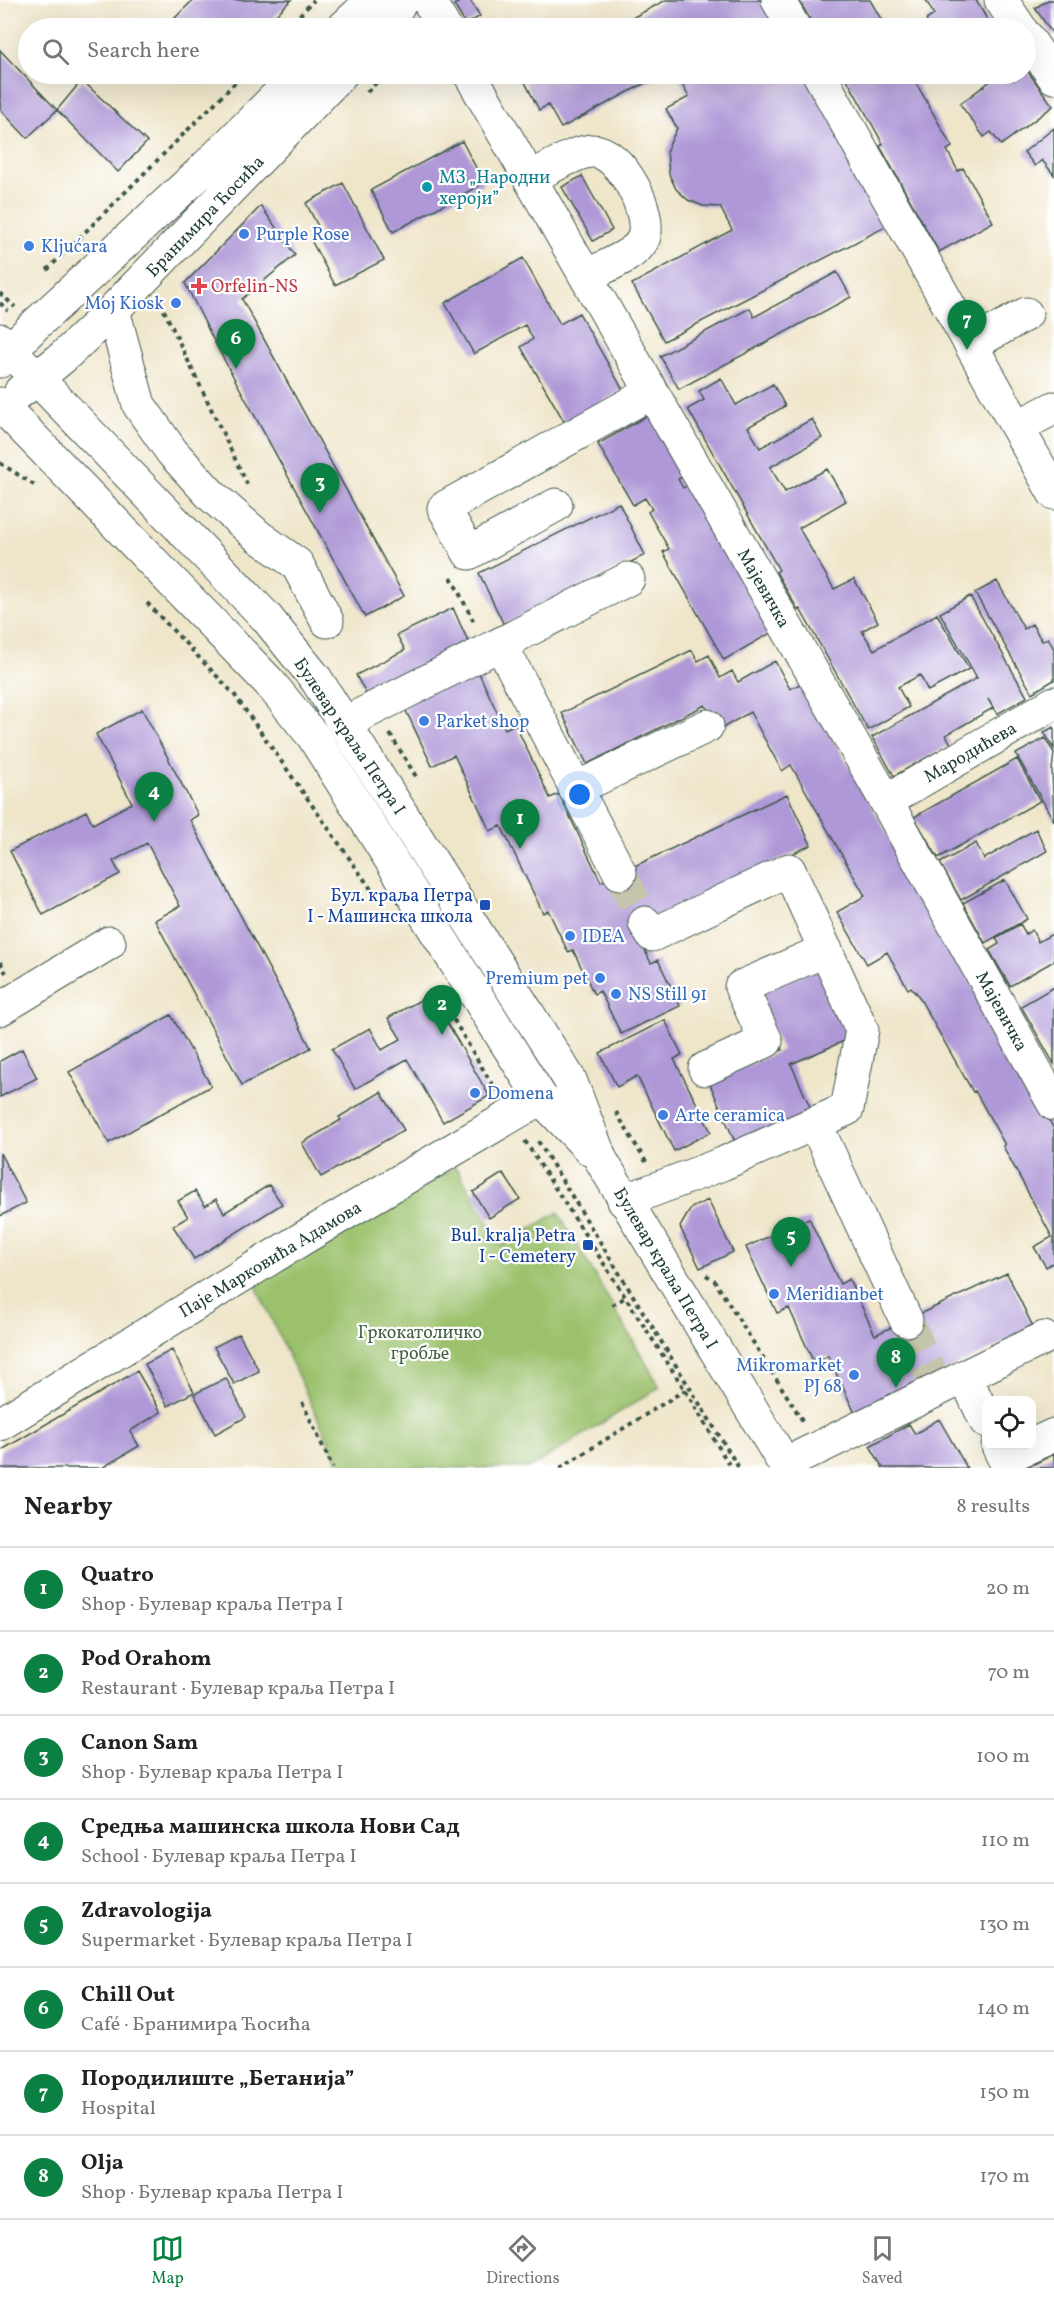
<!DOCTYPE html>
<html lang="en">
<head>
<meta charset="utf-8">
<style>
  body { margin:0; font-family:Vollkorn,serif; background:#f6f6f6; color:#222 }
  .controls { position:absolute; right:18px; bottom:18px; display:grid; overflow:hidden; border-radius:12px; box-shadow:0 6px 24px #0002 }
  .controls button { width:54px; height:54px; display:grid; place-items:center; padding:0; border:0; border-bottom:2px solid #e0e0e0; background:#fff; color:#222; font:30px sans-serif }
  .you { position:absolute; left:580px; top:795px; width:21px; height:21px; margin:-15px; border:4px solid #fff; border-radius:50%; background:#1a73e8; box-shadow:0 0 0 9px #1a73e833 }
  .badge { display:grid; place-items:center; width:39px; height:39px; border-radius:50%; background:#0b8043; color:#fff; font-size:20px; font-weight:700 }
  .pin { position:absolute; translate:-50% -50px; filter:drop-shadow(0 2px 3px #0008) }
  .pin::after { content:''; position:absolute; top:32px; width:21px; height:18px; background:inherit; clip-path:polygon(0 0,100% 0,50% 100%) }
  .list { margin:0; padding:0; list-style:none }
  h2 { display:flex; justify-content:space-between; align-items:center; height:78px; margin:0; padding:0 24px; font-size:26px }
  h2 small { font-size:20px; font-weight:400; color:#767676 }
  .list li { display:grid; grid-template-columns:39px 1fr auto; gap:18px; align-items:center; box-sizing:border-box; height:84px; padding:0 24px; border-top:2px solid #e0e0e0 }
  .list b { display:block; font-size:22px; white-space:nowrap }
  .list p { margin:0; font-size:20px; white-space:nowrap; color:#767676 }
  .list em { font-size:20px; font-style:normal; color:#767676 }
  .icon { flex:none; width:33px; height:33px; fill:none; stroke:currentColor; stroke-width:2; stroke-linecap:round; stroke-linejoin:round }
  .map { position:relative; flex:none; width:1054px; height:1468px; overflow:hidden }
  .search { position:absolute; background:#fff; box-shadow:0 6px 24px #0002; left:18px; right:18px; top:18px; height:66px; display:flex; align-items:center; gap:15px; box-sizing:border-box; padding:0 21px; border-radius:33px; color:#767676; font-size:22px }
  .sheet { height:750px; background:#fff }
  nav { display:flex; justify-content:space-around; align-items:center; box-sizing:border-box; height:84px; border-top:2px solid #e0e0e0; background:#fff; font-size:16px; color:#767676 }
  nav a { display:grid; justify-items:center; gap:3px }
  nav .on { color:#0b8043 }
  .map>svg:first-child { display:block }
</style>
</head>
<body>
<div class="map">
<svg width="1054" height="1468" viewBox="0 0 1054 1468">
  <rect width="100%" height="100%" fill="#fff"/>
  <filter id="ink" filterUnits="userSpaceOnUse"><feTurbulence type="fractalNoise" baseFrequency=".0167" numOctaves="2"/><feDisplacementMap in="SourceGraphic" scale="12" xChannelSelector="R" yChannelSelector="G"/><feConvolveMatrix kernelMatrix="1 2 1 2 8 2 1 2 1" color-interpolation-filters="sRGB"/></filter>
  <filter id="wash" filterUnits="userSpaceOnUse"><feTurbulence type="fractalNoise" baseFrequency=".008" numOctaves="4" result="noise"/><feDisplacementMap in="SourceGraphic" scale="24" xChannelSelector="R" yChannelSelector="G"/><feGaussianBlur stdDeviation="1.35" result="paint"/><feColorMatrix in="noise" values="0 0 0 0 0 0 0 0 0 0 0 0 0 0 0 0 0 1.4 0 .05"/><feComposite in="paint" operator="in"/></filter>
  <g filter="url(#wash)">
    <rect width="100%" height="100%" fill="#efe6ca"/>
    <path fill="#9bc16c" stroke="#5d7f50" stroke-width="1.5" d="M456 1167 502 1246 558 1212 660 1387 530 1468H341L255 1284Z"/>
    <g id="blocks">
      <path fill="#ae98d7" d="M193 0H291L263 28H186L175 18Z
        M463 0H470L480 16 466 25 454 5Z
        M666 0H769L785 28H613Z
        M799 0H870L886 28H815Z
        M926 0H976L990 24 982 28H931L926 20 934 15Z
        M1048 0H1054V36L1035 8Z
        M0 50 57 110 27 138 0 109Z
        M1026 69 1053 106 1001 145 991 132 984 137 960 104 1000 74H1008L1013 80 1021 74H1026Z
        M531 74H662L561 128 548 105 539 110 525 82 533 78Z
        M676 74H809L891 224 664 341 632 284 732 230 720 207 703 206 688 200 676 189 669 174 667 150 677 128 666 109 689 97Z
        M844 74H911L952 147 947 150 958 171 963 168 993 222 939 252 880 146 883 144Z
        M82 80 147 142 118 172 57 110Z
        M1054 128V175L1042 160 1035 166 1024 152Z
        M462 141 484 183 393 232 371 190Z
        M582 176 612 230 593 241 562 187Z
        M343 183 384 260 335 285 311 240 322 234 306 203Z
        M261 206 295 255 242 299 404 596 365 617 216 345 185 283Z
        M523 258 560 324 579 313 623 390 565 423 521 347 533 339 525 325 474 354 445 303Z
        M837 272 851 297 679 389 660 356 750 308 754 317Z
        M721 378 736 405 773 384 785 406 748 427 760 448 812 419 822 438 770 467 785 492 827 469 846 501 799 528 834 589 854 579 878 622 862 631 874 650 937 614 969 669 928 691 920 675 898 687 909 707 868 730 800 609 798 610 776 572 779 570 688 409 704 400 699 391Z
        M650 414 684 476 678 479 683 488 689 484 774 631 724 660 663 552 669 549 648 512 652 509 645 498 633 505 598 444Z
        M619 503 645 555 504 625 479 573Z
        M997 581 1024 629 1032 624 1042 641 1048 638 1054 649V680L1032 693 975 593Z
        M970 596 1027 697 997 714 988 699 993 708 946 735 951 744 894 776 872 737 977 678 940 613Z
        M453 608 471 648 370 701 356 675 405 650 397 635Z
        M692 650 698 661 709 655 720 678 732 671 738 682 775 661 790 689 802 683 1054 1129V1262L1046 1267 1034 1247 1052 1237 1003 1146 1005 1145 975 1091 973 1092 916 992 915 993 911 987 908 989 887 952 867 964 837 912 865 896 791 765 782 771 750 712 719 730 705 705 587 764 562 713Z
        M475 665 505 729 515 724 550 798 559 794 601 882 787 794 811 845 634 928 651 963 658 960 680 1006 621 1034 600 991 594 994 573 950 568 952 548 910 543 913 501 826 490 831 454 755 432 766 401 700Z
        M142 709 198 815 190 820 311 1048 242 1085 155 920 180 906 147 843 113 861 120 874 43 915 10 851 86 811 93 824 132 803 96 734Z
        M1054 727V749L1044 732Z
        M1045 738 1054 753 1052 770 1054 821 1016 754Z
        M1017 759 1040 801 938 858 914 817Z
        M1036 829 1047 851 961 900 940 863 976 843 984 859Z
        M1005 880 1027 919 985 943 963 903Z
        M1020 924 1026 934 1032 930 1038 942 1054 933V961L1010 986 989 950 999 944 996 938Z
        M821 966 853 1037 791 1064 815 1118 739 1151 709 1082 782 1050 757 994Z
        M1054 987V1064L1021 1006Z
        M431 994 489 1096 443 1122 407 1059 355 1089 332 1049 370 1028 382 1050 401 1039 388 1018Z
        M171 1015 211 1086 109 1143 69 1072Z
        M665 1020 682 1055 674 1059 711 1132 674 1151 637 1076 617 1087 600 1053Z
        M22 1049 37 1078 0 1097V1061Z
        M381 1092 404 1130 321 1177 302 1143 341 1120 339 1117Z
        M0 1153 26 1203 0 1216Z
        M503 1173 520 1199 489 1218 473 1192Z
        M269 1185 282 1204 194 1259 173 1226 188 1217 178 1201 195 1191 205 1206 216 1199 224 1213Z
        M708 1200 733 1252 700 1268 680 1227 691 1208Z
        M809 1218 840 1284 849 1279 875 1335 1007 1273 1034 1329 855 1413 828 1356 814 1363 789 1308 777 1313 746 1247Z
        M239 1334 259 1371 234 1384 214 1347Z
        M172 1350 194 1392 168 1406 145 1364Z
        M137 1371 161 1412 130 1431 139 1446 102 1468H0V1451Z
        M226 1378 246 1417 215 1434 194 1394Z
        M939 1419 967 1468H883L870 1446 909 1424 915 1434Z
        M1054 1454V1468H1026Z"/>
    </g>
  </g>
  <g filter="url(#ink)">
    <use href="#blocks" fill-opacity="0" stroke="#3e564a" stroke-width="1.5"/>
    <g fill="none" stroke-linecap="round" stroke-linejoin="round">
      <path stroke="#c5c4ac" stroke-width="33" stroke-dasharray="33 16" stroke-linecap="butt" d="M620 873 645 923
        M906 1320 932 1376"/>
      <defs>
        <path id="minor" d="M428 0 445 28
          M778 0 794 28
          M1001 0 1020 28
          M343 28 373 0
          M383 28 402 0
          M1026 36 1054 77
          M470 74 886 801 1054 1104
          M819 74 1054 493
          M530 178C547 170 575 151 593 151 621 151 654 215 643 239 637 255 601 268 586 276
          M113 310 139 405 172 452 211 495 259 537 297 564 327 621
          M0 340 266 617 316 679 570 1080 601 1160 787 1468
          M971 345 1026 314
          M0 361 33 327 204 169 299 74
          M21 391 62 358 113 310 341 74
          M0 404 269 682 313 736 541 1098 591 1150
          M1017 427 1054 408
          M556 505 469 553 444 508 652 392
          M501 645 620 873
          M345 723 628 579
          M575 789 707 726
          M886 801 1054 703
          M0 1009 109 943
          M705 1069 766 1041 741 987 826 950
          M815 1123 906 1320
          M624 1201 722 1164 847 1109 862 1030 789 870 652 935 645 923
          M965 1376 986 1421
          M0 1424 305 1237 541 1098
          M998 1446 1004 1458 1054 1435
          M785 1464 1044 1338"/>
      </defs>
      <use href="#minor" stroke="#3e564a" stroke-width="35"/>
      <path stroke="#3e564a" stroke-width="4" stroke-dasharray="4.5 4.5" stroke-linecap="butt" d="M287 28 314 0
        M367 92 385 74
        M47 270 244 74
        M0 293 15 307
        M160 302 249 488
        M0 303 8 311
        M0 463 34 485
        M451 577 475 624
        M147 603 234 694 373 892
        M390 734 417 778
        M0 962 6 973
        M449 1012 496 1091
        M616 1112 646 1162
        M525 1141 685 1390 731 1468
        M538 1141 739 1468
        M706 1275 714 1280 804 1423
        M612 1305 626 1297
        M302 1402 333 1468
        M560 1468 685 1390"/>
      <use href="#minor" stroke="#fff" stroke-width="33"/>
    </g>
  </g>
  <circle fill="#0f9aa8" stroke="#fff" stroke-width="2" cx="427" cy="187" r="6"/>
  <g fill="#3f7fe0" stroke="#fff" stroke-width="2">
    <circle cx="244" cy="234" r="6"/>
    <circle cx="29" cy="246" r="6"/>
    <circle cx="176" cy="303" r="6"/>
    <circle cx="424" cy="721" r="6"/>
    <circle cx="570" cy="936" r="6"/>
    <circle cx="600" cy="978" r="6"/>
    <circle cx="616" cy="994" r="6"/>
    <circle cx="475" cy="1093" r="6"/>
    <circle cx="663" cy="1115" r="6"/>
    <circle cx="774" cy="1294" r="6"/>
    <circle cx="854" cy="1375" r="6"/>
  </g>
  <path fill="#e0444e" stroke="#fff" stroke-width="2" d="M196 277h6v6h6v6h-6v6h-6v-6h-6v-6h6z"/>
  <g fill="#1a4fb4" stroke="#fff" stroke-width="2">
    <rect x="479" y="899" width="12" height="12" rx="3"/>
    <rect x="582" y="1239" width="12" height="12" rx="3"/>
  </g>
  <g text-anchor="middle" stroke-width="4.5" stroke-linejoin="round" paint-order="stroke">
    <g font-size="18" fill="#0d838f" stroke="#fff" text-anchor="start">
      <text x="439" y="183">МЗ „Народни<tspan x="439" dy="21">хероји”</tspan></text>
    </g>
    <g font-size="18" fill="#1f3d34" stroke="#fff">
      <text transform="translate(205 216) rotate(-46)" y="6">Бранимира Ћосића</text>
      <text transform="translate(764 588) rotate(60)" y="6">Мајевичка</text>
      <text transform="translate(350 736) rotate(56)" y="6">Булевар краља Петра I</text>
      <text transform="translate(970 752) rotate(-30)" y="6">Мародићева</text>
      <text transform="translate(1002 1011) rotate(61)" y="6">Мајевичка</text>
      <text transform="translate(270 1259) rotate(-31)" y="6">Паје Марковића Адамова</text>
      <text transform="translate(666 1268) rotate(59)" y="6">Булевар краља Петра I</text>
    </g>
    <g font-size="18" fill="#366cbe" stroke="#fff" text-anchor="start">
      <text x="256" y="240">Purple Rose</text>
      <text x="41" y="252">Kljućara</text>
      <text x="164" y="309" text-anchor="end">Moj Kiosk</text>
      <text x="436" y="727">Parket shop</text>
      <text x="582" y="942">IDEA</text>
      <text x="588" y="984" text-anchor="end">Premium pet</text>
      <text x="628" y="1000">NS Still 91</text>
      <text x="487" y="1099">Domena</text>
      <text x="675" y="1121">Arte ceramica</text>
      <text x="786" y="1300">Meridianbet</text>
      <text x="842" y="1371" text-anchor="end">Mikromarket<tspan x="842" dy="21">PJ 68</tspan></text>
    </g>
    <g font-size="18" fill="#be3a42" stroke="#fff" text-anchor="start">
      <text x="211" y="292">Orfelin-NS</text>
    </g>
    <g font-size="18" fill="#164399" stroke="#fff" text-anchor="end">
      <text x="473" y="901">Бул. краља Петра<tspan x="473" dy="21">I - Машинска школа</tspan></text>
      <text x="576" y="1241">Bul. kralja Petra<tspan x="576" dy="21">I - Cemetery</tspan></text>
    </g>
    <g font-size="18" fill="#446545" stroke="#fff">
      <text x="420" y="1338">Гркокатоличко<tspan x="420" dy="21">гробље</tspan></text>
    </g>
  </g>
</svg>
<div class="controls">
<button><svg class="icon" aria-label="locate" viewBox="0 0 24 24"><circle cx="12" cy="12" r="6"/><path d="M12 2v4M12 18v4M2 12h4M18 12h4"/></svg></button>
</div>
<div class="you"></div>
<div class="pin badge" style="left:520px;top:849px">1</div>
<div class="pin badge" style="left:442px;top:1035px">2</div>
<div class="pin badge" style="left:320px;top:513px">3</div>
<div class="pin badge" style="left:154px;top:822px">4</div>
<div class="pin badge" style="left:791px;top:1267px">5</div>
<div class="pin badge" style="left:236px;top:369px">6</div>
<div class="pin badge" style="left:967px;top:350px">7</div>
<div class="pin badge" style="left:896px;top:1388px">8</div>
<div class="search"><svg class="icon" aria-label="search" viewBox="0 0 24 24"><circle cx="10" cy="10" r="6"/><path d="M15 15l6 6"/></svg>Search here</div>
</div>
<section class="sheet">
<h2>Nearby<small>8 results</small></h2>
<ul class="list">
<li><span class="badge">1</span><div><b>Quatro</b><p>Shop · Булевар краља Петра I</p></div><em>20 m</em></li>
<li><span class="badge">2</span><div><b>Pod Orahom</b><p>Restaurant · Булевар краља Петра I</p></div><em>70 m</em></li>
<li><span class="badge">3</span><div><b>Canon Sam</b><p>Shop · Булевар краља Петра I</p></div><em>100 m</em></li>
<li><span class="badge">4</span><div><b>Средња машинска школа Нови Сад</b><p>School · Булевар краља Петра I</p></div><em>110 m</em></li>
<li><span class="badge">5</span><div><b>Zdravologija</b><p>Supermarket · Булевар краља Петра I</p></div><em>130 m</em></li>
<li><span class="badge">6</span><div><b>Chill Out</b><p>Café · Бранимира Ћосића</p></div><em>140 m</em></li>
<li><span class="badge">7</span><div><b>Породилиште „Бетанија”</b><p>Hospital</p></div><em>150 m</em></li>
<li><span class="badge">8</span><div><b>Olja</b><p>Shop · Булевар краља Петра I</p></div><em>170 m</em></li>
</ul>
</section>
<nav>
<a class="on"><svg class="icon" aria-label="map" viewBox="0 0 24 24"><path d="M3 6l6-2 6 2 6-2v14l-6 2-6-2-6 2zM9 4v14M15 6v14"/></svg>Map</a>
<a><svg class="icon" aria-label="directions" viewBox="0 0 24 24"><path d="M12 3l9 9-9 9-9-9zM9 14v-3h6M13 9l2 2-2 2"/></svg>Directions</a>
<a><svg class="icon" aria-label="saved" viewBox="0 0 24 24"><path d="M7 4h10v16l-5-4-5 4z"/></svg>Saved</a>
</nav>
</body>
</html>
